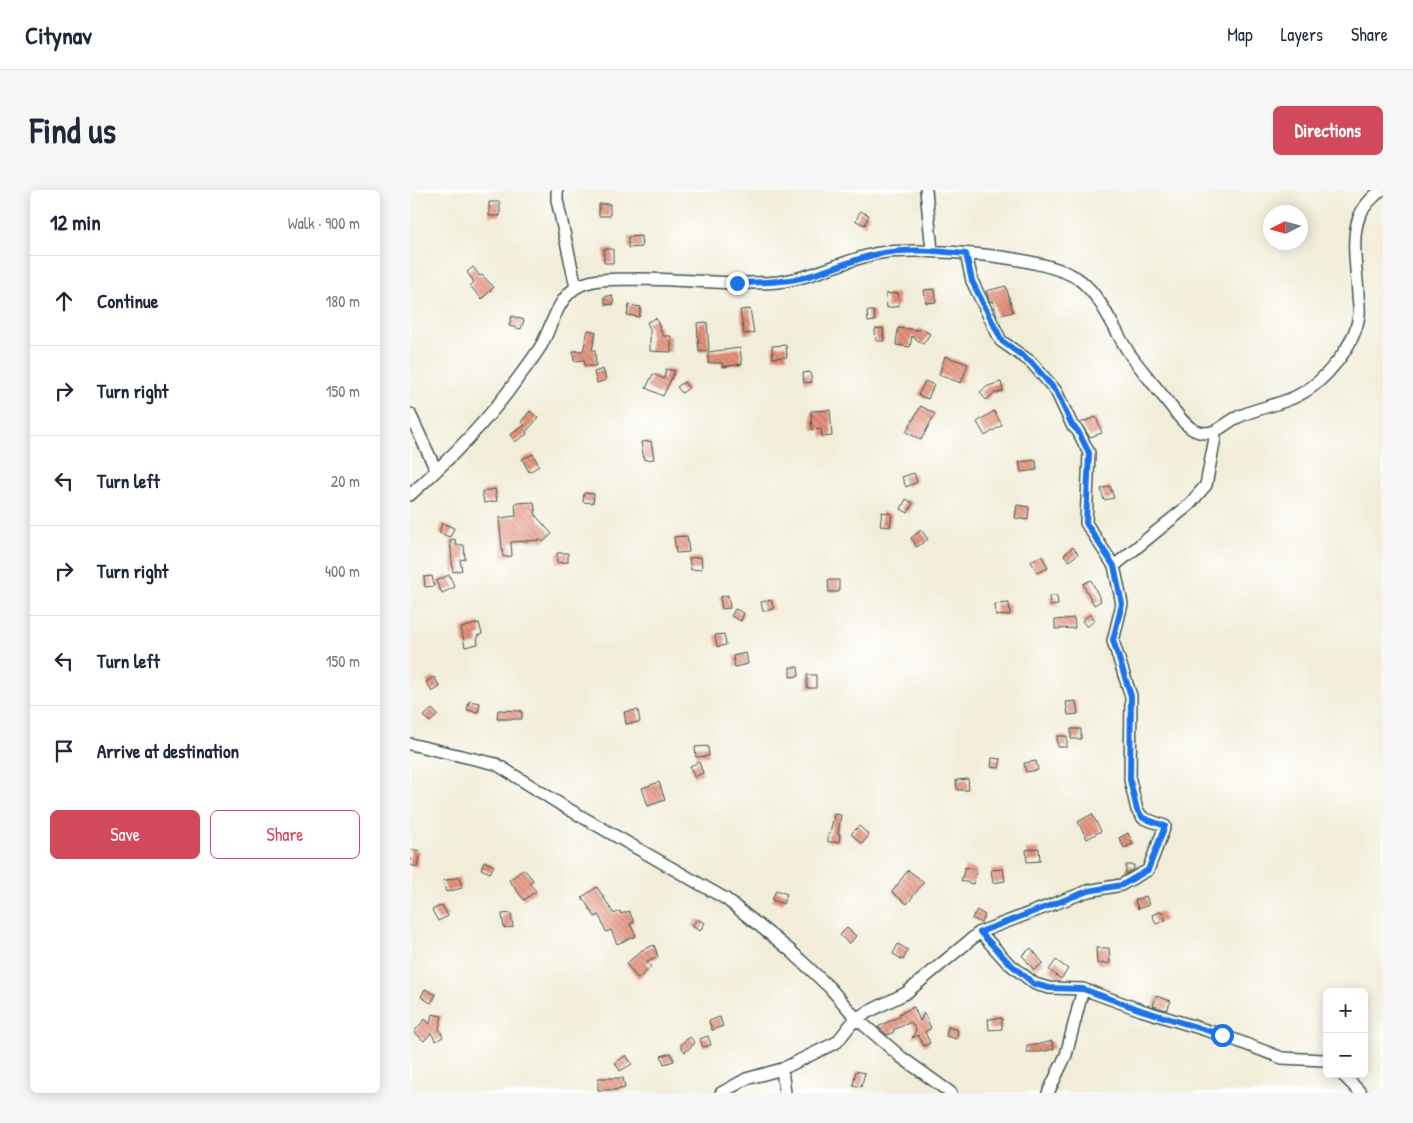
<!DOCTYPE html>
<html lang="en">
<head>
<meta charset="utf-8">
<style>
  body { margin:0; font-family:"Patrick Hand",sans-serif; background:#f6f6f7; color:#1f2937 }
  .controls { position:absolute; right:15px; bottom:15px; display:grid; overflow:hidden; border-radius:8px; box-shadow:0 2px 12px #0003 }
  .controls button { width:45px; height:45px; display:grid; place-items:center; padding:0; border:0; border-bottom:1px solid #e0e1e3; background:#fff; color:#1f2937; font:25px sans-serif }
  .compass { position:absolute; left:853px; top:15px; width:45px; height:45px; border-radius:50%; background:#fff; box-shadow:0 2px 12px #0003; rotate:264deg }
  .stop { position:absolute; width:15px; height:15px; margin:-11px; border:4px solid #1a73e8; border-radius:50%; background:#fff }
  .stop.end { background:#1a73e8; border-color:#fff; box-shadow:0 1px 5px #0008 }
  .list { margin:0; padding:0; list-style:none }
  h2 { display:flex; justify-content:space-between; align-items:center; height:65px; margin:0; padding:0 20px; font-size:21px }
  h2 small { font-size:16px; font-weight:400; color:#747a83 }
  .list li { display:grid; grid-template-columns:32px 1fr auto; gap:15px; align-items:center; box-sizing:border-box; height:90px; padding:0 20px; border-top:1px solid #e0e1e3 }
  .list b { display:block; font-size:19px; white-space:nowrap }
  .list em { font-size:16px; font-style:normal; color:#747a83 }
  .actions { display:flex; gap:10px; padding:15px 20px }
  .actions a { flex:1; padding:11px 0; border:1px solid #d1495b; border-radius:8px; text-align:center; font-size:18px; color:#d1495b }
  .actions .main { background:#d1495b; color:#fff }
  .icon { flex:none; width:28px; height:28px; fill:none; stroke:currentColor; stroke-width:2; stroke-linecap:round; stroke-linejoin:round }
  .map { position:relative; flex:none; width:973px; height:903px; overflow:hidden; border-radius:8px }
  header { display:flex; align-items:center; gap:30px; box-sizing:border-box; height:70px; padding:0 25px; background:#fff; border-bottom:1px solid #e0e1e3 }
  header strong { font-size:24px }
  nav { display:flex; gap:28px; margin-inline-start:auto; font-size:18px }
  .intro { display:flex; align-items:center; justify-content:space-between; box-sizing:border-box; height:120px; padding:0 30px }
  h1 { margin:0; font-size:35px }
  .button { padding:12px 22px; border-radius:8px; background:#d1495b; color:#fff; font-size:18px; font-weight:700 }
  main { display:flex; gap:30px; padding:0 30px }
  aside { flex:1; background:#fff; border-radius:8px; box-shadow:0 2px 12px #0003 }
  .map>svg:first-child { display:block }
</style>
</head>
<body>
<header>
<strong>Citynav</strong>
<nav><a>Map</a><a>Layers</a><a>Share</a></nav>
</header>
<div class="intro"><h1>Find us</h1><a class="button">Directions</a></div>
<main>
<aside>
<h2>12 min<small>Walk · 900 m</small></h2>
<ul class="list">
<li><svg class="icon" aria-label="ahead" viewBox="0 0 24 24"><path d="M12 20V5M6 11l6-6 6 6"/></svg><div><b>Continue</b></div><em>180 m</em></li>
<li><svg class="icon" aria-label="right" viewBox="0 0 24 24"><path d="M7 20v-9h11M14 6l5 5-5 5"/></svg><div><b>Turn right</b></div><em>150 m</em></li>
<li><svg class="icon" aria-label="left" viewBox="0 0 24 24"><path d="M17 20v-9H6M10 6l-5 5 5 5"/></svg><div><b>Turn left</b></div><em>20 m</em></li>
<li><svg class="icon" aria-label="right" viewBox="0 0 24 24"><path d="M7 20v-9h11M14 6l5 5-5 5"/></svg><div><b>Turn right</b></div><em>400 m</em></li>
<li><svg class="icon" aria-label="left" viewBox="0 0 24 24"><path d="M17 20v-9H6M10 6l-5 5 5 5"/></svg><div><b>Turn left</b></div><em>150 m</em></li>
<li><svg class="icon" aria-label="arrive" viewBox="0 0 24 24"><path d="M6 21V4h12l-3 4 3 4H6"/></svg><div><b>Arrive at destination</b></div></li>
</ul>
<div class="actions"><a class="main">Save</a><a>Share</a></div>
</aside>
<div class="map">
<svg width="973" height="903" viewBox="0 0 973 903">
  <defs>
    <pattern id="building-back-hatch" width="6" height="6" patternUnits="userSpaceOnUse" patternTransform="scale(1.25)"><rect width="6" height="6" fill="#e6917c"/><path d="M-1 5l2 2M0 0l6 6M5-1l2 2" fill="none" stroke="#ba7866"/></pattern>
  </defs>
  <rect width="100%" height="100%" fill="#fff"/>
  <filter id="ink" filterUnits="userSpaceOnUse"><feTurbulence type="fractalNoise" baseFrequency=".02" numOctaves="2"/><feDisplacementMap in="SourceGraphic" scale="10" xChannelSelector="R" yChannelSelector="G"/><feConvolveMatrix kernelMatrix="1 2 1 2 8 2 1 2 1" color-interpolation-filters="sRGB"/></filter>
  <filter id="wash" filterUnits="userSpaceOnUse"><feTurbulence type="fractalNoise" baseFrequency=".0096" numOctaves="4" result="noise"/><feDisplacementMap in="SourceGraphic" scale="20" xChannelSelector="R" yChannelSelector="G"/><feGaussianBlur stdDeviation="1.12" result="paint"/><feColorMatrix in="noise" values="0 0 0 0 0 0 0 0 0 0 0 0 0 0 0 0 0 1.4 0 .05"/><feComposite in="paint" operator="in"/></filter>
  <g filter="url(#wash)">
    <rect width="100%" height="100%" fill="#f2edd9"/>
    <g id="blocks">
      <path fill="url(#building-back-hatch)" d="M79 12H90V26H79Z
        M189 14H200V26H189Z
        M450 21 459 25 455 35 446 31Z
        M231 46 232 57 218 58V47Z
        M194 59H203V73H194Z
        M63 77 70 86 72 85 84 97 72 109 60 96 64 92 57 82Z
        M596 96 603 122 587 126 583 111 580 112 576 101Z
        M525 99 526 112 516 113 514 100Z
        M488 103 489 116 477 118 476 104Z
        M202 105 204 114 196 115 194 107Z
        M219 115 231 117 229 127 217 125Z
        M340 119 344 143 334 144 330 120Z
        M457 121H464L465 131 458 132Z
        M102 126 114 130 111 139 99 136Z
        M246 128 253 146H261V162L240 161V139L237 132Z
        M297 132 299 160 289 162 287 133Z
        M473 138 474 151H466L465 139Z
        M488 138 509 140 510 138 520 144 513 154 502 146 500 157 486 155Z
        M178 140 186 142 182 160H185L186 176H175L174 170 164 171 163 161H173Z
        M376 155 377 167 363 168 362 156Z
        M330 158 332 174 312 177V173H298V162Z
        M535 166 558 174 551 193 529 185Z
        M193 179 196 190 187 193 184 182Z
        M256 179 265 181 253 206 236 198 243 184 254 189Z
        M400 182 402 192 394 193 393 183Z
        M515 191 524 195 518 209 508 205Z
        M274 192 279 198 272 203 267 197Z
        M591 192 593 201 583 204 576 210 570 202 578 196Z
        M511 216 525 224 511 250 496 242Z
        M420 220 422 246 412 247 411 239 402 240 401 221Z
        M120 221 128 228 116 242 117 244 105 252 100 245 115 235 111 232Z
        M584 221 592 235 575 246 567 232Z
        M686 227 692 243 680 247 670 233Z
        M241 251 244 269 234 270 231 252Z
        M123 264 129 276 119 282 112 269Z
        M626 270 627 280 611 282 609 272Z
        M504 283 507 292 496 297 492 287Z
        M700 296 704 308 694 310 691 299Z
        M85 299 87 311 74 313 72 301Z
        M174 303 184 304 183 313 173 312Z
        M496 309 503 313 498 323 491 319Z
        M124 312 126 326 142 344 133 352 131 350 101 352 102 366 93 367 89 328 106 326 105 313Z
        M607 315 619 317 618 330 605 328Z
        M472 322 482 324 480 337 470 336Z
        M32 333 44 338 40 347 29 343Z
        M511 340 518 349 507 357 501 348Z
        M277 346 279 362 266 363 264 347Z
        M45 349 46 355H54L55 369 50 370 52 380 43 382 40 350Z
        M663 357 668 364 659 371 654 365Z
        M147 363H158V372L147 373Z
        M632 366 638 378 627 383 621 371Z
        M291 367 292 379 281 380 279 368Z
        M39 385 45 397 32 403 26 391Z
        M22 386 24 396 15 397 14 387Z
        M418 390H429V402H419Z
        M681 390 691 411 684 415 673 394Z
        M318 405 320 418 312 419 310 407Z
        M639 406H647L648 415 640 416Z
        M361 410 364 419 353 421 351 412Z
        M599 413 600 425 586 426 585 414Z
        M325 419 334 423 331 431 321 426Z
        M680 424 685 430 677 437 672 431Z
        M664 428 665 438 645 439V430Z
        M69 433 72 444 67 446 68 454 55 457 51 438Z
        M314 444 316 455 307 457 305 445Z
        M336 463 338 474 325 477 323 466Z
        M380 477H388L389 486 380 487Z
        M397 485H406V498H397Z
        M24 487 30 497 22 502 16 492Z
        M59 511 70 513 68 522 57 520Z
        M666 511 668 524 658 525 656 512Z
        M22 519 28 525 20 532 14 526Z
        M88 520 112 521V529H87Z
        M228 520 230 532 216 534 214 522Z
        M661 539H671V549H661Z
        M647 546H657V557H648Z
        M298 556 299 566 286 567 285 557Z
        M582 568 591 569 589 578 581 577Z
        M626 571 628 580 616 582 614 573Z
        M289 572 293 583 284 587 280 576Z
        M558 589 559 600H547L546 590Z
        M249 592 255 610 238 616 232 598Z
        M424 624 431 625 428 644H430L429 652H418V644H420Z
        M682 624 691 641 677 649 668 632Z
        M449 636 459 645 452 654 441 644Z
        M718 643 723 654 714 658 709 648Z
        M629 658 630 671 617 672 616 660Z
        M0 659 10 661 7 677 0 675Z
        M74 671 84 676 80 683 71 679Z
        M716 675H724V679L716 684Z
        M555 677 567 680 563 694 551 691Z
        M114 679 123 690 119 693 126 701 114 710 99 690Z
        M593 679 595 691 583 693 581 680Z
        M498 680 514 692 497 714 482 702Z
        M49 687 52 698 36 702 33 691Z
        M187 697 204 724 210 721 211 724 219 721 224 732 220 734 226 746 207 754 201 740 196 742 189 725 185 727 172 707Z
        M366 700 377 704 373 714 362 710Z
        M736 706 739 715 728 719 725 710Z
        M32 715 38 726 28 731 22 720Z
        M567 720 575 725 571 733 562 728Z
        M751 721 756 730 746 734 742 725Z
        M101 723 103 737 94 738 92 724Z
        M287 729 295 733 290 741 282 736Z
        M437 738 446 746 439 754 430 745Z
        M488 754 498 760 493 770 483 764Z
        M244 755 248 767 237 772 241 777 228 789 216 774 232 760Z
        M621 758 633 773 624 780 612 765Z
        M686 758H699L700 773 687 774Z
        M646 770 658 779 651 789 639 780Z
        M15 799 26 805 21 813 11 807Z
        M746 806 761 811 757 820 743 816Z
        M504 817 510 831 514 823 521 838 515 842 520 853 514 856 508 845 502 848 506 840 501 832 483 840 484 842 477 845 468 837 490 826 489 824Z
        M22 824 32 826 29 839 33 847 26 851 21 843 14 851 4 842 15 829 20 834Z
        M310 827 313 836 302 840 299 831Z
        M592 828V839L579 840 578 829Z
        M538 837 548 840 547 849 536 846Z
        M298 846 301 855 293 857 290 849Z
        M280 847 285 853 275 862 271 857V854Z
        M642 851 644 859 630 862H617V855H626Z
        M261 863 264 871 254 874 251 866Z
        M216 865 222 874 210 881 205 873Z
        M446 881 455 883 451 897 443 895Z
        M188 888H213L215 898 206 900H188Z"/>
    </g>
  </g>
  <g filter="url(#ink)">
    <use href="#blocks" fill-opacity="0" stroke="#3f574d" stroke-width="1"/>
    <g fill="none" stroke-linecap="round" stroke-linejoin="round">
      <defs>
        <path id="minor" d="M147 0V10L166 97
          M516 0 522 61
          M0 224 26 280
          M0 305C39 270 78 231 108 188 116 178 124 167 131 156 141 138 147 111 164 99 182 86 208 90 229 89 275 89 322 96 368 92 404 88 435 69 470 63 513 57 638 65 671 91 693 109 704 140 719 163 732 181 747 198 760 215 767 224 777 239 789 242 804 246 812 236 824 229 844 218 867 216 887 206 914 193 946 155 949 124 950 118 948 110 948 104 947 82 940 46 950 25 954 15 963 7 971 0
          M704 376 779 315 796 295 805 248
          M0 554 86 574 153 616 316 709 381 761 420 798 446 828 491 867 541 903
          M570 742 597 772 625 794 639 798 673 799 731 820 812 845 872 868 914 870 917 872
          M372 879 375 903
          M932 884 951 903
          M311 903 336 889 372 879 427 852 446 828 496 803 570 742 678 701 711 695 738 680 755 636 733 628 727 620 720 590 721 506 703 451 712 414 704 376 676 333 679 263 668 241 662 235 646 201 621 172 591 151 562 91 556 64
          M638 903 656 865 673 799"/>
      </defs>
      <use href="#minor" stroke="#3f574d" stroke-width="14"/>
      <use href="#minor" stroke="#fff" stroke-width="11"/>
    </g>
  </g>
  <g fill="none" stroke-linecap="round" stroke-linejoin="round" filter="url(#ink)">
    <path stroke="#1a73e8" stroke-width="6" d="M327 93C348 92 370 93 391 88 418 82 442 69 468 64 497 58 527 61 556 64L562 91 592 151 621 172 646 201 662 235 668 241 679 263 676 333 704 376 712 414 703 450 721 506 720 590 727 620 733 628 755 636 738 680 712 695 678 701 570 742 598 772 624 794 639 798 673 799 731 820 812 845"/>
  </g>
</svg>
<div class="controls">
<button>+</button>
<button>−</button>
</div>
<svg class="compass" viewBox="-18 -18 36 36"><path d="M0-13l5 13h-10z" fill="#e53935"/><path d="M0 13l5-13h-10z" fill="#747a83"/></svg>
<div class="stop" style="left:812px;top:845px"></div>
<div class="stop end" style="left:327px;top:93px"></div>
</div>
</main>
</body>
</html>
